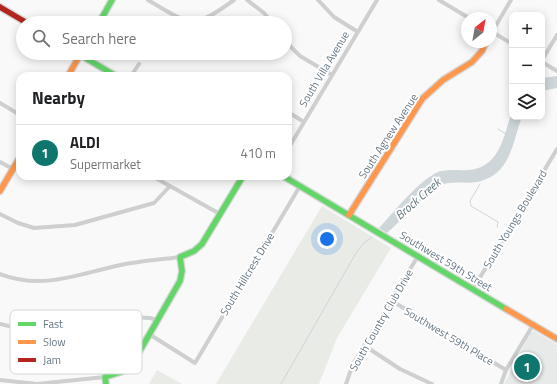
<!DOCTYPE html>
<html lang="en">
<head>
<meta charset="utf-8">
<style>
  body { margin:0; font-family:"Titillium Web",sans-serif; background:#f2f2f2; color:#202124 }
  .controls { position:absolute; right:12px; top:12px; display:grid; overflow:hidden; border-radius:8px; box-shadow:0 2px 10px #0003 }
  .controls button { width:36px; height:36px; display:grid; place-items:center; padding:0; border:0; border-bottom:1px solid #e0e0e0; background:#fff; color:#202124; font:20px sans-serif }
  .compass { position:absolute; left:461px; top:12px; width:36px; height:36px; border-radius:50%; background:#fff; box-shadow:0 2px 10px #0003; rotate:31deg }
  .you { position:absolute; left:327px; top:239px; width:14px; height:14px; margin:-10px; border:3px solid #fff; border-radius:50%; background:#1a73e8; box-shadow:0 0 0 6px #1a73e833 }
  .badge { display:grid; place-items:center; width:26px; height:26px; border-radius:50%; background:#0f766e; color:#fff; font-size:13px; font-weight:700 }
  .pin { position:absolute; translate:-50% -50%; border:2px solid #fff; box-shadow:0 1px 4px #0006 }
  .list { margin:0; padding:0; list-style:none }
  h2 { display:flex; justify-content:space-between; align-items:center; height:52px; margin:0; padding:0 16px; font-size:17px }
  h2 small { font-size:13px; font-weight:400; color:#757577 }
  .list li { display:grid; grid-template-columns:26px 1fr auto; gap:12px; align-items:center; box-sizing:border-box; height:56px; padding:0 16px; border-top:1px solid #e0e0e0 }
  .list b { display:block; font-size:15px; white-space:nowrap }
  .list p { margin:0; font-size:13px; white-space:nowrap; color:#757577 }
  .list em { font-size:13px; font-style:normal; color:#757577 }
  .icon { flex:none; width:22px; height:22px; fill:none; stroke:currentColor; stroke-width:2; stroke-linecap:round; stroke-linejoin:round }
  .map { position:relative; flex:none; width:557px; height:384px; overflow:hidden }
  .search { position:absolute; background:#fff; box-shadow:0 2px 10px #0003; left:16px; top:16px; width:276px; height:44px; display:flex; align-items:center; gap:10px; box-sizing:border-box; padding:0 14px; border-radius:22px; color:#757577; font-size:15px }
  .panel { position:absolute; background:#fff; box-shadow:0 2px 10px #0003; left:16px; top:72px; width:276px; height:108px; border-radius:12px }
  .map>svg:first-child { display:block }
</style>
</head>
<body>
<div class="map">
<svg width="557" height="384" viewBox="0 0 557 384">
  <rect width="100%" height="100%" fill="#f9f9f9"/>
  <path fill="#e8e9e9" d="M534 331 557 345V384H504L530 333Z"/>
  <path fill="#e8ebe6" d="M322 206 391 248 337 338 319 384H216Z
    M157 370 182 384H149Z"/>
  <path fill="#ced6d9" d="M557 76V88L542 91V78Z
    M512 111V117H522C512 143 511 175 477 182 463 184 451 180 437 186L387 233 379 228C395 211 414 186 434 174 445 168 456 171 468 170 500 168 504 135 512 111Z"/>
  <g fill="none" stroke-linecap="round" stroke-linejoin="round">
    <path stroke="#ced6d9" stroke-width="1" d="M509 94 512 96
      M498 129 506 134
      M480 184 470 201 471 206 498 222 497 227
      M281 384 356 253 364 243 372 237"/>
    <defs>
      <path id="fast" d="M99 23 112 0
        M77 53 116 76
        M283 176 506 309
        M106 384 105 377 121 372 134 361 180 281 182 271 180 257 194 251 202 244 243 176"/>
      <path id="slow" d="M491 34 492 32
        M68 76 81 53
        M0 191 20 157
        M349 215 422 99 443 80 472 62 482 51 486 42
        M506 309 557 339"/>
      <path id="jam" d="M0 7 27 23"/>
    </defs>
    <use href="#fast" stroke="#d5d6d7" stroke-width="8"/>
    <use href="#slow" stroke="#d5d6d7" stroke-width="8"/>
    <use href="#jam" stroke="#d5d6d7" stroke-width="8"/>
    <path stroke="#cecfd0" stroke-width="4" d="M148 0C192 26 192 30 234 0
      M247 0 264 13 272 23
      M318 0 334 17 358 32
      M439 0 469 18
      M491 31 512 44
      M492 32 511 0
      M285 41 300 56 332 75
      M542 60 557 35
      M542 62 557 71
      M131 76 139 64
      M208 76 220 74 227 76
      M0 103 20 115
      M288 112 304 122
      M288 149 377 0
      M0 162 13 169
      M46 176H58
      M152 176 220 214
      M0 214 18 223 34 228 75 225 154 203 170 186
      M0 274C42 290 76 275 116 266 137 261 159 260 180 257
      M473 289 557 149
      M392 301 506 370
      M0 324C26 331 52 335 79 330 105 326 132 312 158 320
      M149 334 195 363 300 186
      M365 346 400 369 432 384
      M0 380 37 384
      M37 384 105 377
      M346 384 353 364 418 256
      M501 384 506 370 533 325"/>
    <use href="#fast" stroke="#63d668" stroke-width="5.5"/>
    <use href="#slow" stroke="#ff974d" stroke-width="5.5"/>
    <use href="#jam" stroke="#b3261e" stroke-width="5.5"/>
  </g>
  <g text-anchor="middle" stroke-width="4" stroke-linejoin="round" paint-order="stroke">
    <g font-size="11" fill="#657683" stroke="#fff">
      <text transform="translate(324 69) rotate(-59)" y="4">South Villa Avenue</text>
      <text transform="translate(388 136) rotate(-57)" y="4">South Agnew Avenue</text>
      <text transform="translate(515 219) rotate(-59)" y="4">South Youngs Boulevard</text>
      <text transform="translate(446 261) rotate(31)" y="4">Southwest 59th Street</text>
      <text transform="translate(247 274) rotate(-59)" y="4">South Hillcrest Drive</text>
      <text transform="translate(381 320) rotate(-60)" y="4">South Country Club Drive</text>
      <text transform="translate(449 336) rotate(31)" y="4">Southwest 59th Place</text>
    </g>
    <g font-size="12" font-style="italic" fill="#60757c" stroke="#fff">
      <text transform="translate(418 199) rotate(-41)" y="4">Brock Creek</text>
    </g>
  </g>
  <rect x="10" y="310" width="132" height="64" rx="6" fill="#fff" stroke="#d1d6da" stroke-width="1"/>
  <rect x="18" y="322" width="18" height="4" fill="#63d668"/>
  <rect x="18" y="340" width="18" height="4" fill="#ff974d"/>
  <rect x="18" y="358" width="18" height="4" fill="#b3261e"/>
  <g font-size="11" fill="#657683">
    <text x="43" y="328">Fast</text>
    <text x="43" y="346">Slow</text>
    <text x="43" y="364">Jam</text>
  </g>
</svg>
<div class="controls">
<button>+</button>
<button>−</button>
<button><svg class="icon" aria-label="layers" viewBox="0 0 24 24"><path d="M12 4l9 5-9 5-9-5zM3 14l9 5 9-5"/></svg></button>
</div>
<svg class="compass" viewBox="-18 -18 36 36"><path d="M0-13l5 13h-10z" fill="#e53935"/><path d="M0 13l5-13h-10z" fill="#757577"/></svg>
<div class="you"></div>
<div class="pin badge" style="left:527px;top:367px">1</div>
<div class="search"><svg class="icon" aria-label="search" viewBox="0 0 24 24"><circle cx="10" cy="10" r="6"/><path d="M15 15l6 6"/></svg>Search here</div>
<section class="panel">
<h2>Nearby<small></small></h2>
<ul class="list">
<li><span class="badge">1</span><div><b>ALDI</b><p>Supermarket</p></div><em>410 m</em></li>
</ul>
</section>
</div>
</body>
</html>
